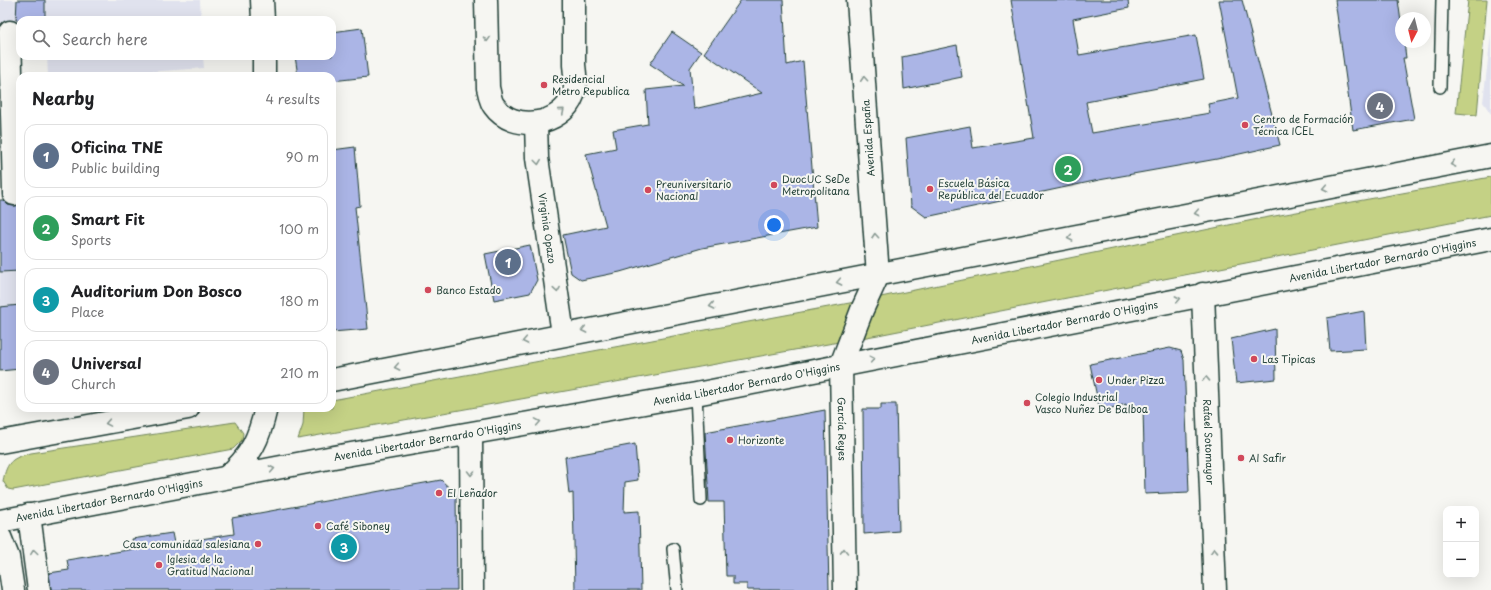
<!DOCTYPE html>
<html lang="en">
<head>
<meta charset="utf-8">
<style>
  body { margin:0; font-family:"Playpen Sans",sans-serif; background:#f2f2f2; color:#202124 }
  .controls { position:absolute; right:12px; bottom:12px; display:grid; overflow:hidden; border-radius:8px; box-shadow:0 4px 16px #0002 }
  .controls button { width:36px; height:36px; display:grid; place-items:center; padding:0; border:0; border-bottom:1px solid #e0e0e0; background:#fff; color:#202124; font:20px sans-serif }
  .compass { position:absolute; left:1395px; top:12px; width:36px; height:36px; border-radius:50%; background:#fff; box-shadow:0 4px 16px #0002; rotate:187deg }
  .you { position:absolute; left:774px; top:225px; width:14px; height:14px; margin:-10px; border:3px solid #fff; border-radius:50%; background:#1a73e8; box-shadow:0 0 0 6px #1a73e833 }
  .badge { display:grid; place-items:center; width:26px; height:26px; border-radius:50%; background:#0f766e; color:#fff; font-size:13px; font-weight:700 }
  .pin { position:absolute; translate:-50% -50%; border:2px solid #fff; box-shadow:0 1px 4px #0006 }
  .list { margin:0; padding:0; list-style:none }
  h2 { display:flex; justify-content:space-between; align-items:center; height:52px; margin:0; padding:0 16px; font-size:17px }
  h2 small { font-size:13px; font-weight:400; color:#757577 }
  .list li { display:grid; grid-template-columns:26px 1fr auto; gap:12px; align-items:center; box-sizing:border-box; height:64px; margin:0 8px 8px; padding:0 8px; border:1px solid #e0e0e0; border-radius:12px }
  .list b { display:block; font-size:15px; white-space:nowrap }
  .list p { margin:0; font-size:13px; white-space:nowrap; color:#757577 }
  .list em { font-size:13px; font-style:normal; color:#757577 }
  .icon { flex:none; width:22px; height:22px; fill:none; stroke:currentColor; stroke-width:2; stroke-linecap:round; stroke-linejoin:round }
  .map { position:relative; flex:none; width:1491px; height:590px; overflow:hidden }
  .search { position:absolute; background:#fff; box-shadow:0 4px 16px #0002; left:16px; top:16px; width:320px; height:44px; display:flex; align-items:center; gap:10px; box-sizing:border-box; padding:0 14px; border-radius:12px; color:#757577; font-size:15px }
  .panel { position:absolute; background:#fff; box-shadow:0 4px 16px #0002; left:16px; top:72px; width:320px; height:340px; border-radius:12px }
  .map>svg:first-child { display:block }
</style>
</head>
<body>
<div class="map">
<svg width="1491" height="590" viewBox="0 0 1491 590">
  <rect width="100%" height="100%" fill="#f6f6f2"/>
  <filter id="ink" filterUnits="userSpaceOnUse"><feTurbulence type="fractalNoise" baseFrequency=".025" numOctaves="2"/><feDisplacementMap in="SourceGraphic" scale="8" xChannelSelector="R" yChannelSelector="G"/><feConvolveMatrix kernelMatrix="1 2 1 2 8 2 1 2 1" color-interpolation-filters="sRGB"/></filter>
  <g filter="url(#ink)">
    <path fill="#e0e2ee" d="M0 0H200L201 20H20V24L0 23Z
      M1491 34V114L1483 102Z
      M47 56H203L204 68 89 76H48Z
      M20 271V369L0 371V272Z"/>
    <path fill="#c4d185" stroke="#72875c" d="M1468 0H1487L1477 115 1456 113Z
      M1491 177V215L878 335 298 439 303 425 304 408H332V400L871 299 1258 219Z
      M235 422 243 433 242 440 233 449 13 490 8 489 3 481C7 461 12 458 31 453Z"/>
    <path fill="#abb5e6" stroke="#1f3d34" d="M17 0H45V20H16Z
      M741 0H783L787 65 803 61 817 227 702 248 620 272 581 280 571 273 563 235 606 226 586 154 616 148 613 130 648 124 646 90 683 86 650 64 672 32 701 52 690 68 694 109 762 93 704 53Z
      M1011 0H1128L1129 8 1073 19 1079 55 1196 35 1204 79 1086 102 1092 133 1210 113 1208 104 1238 98 1219 0H1242L1280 145 1217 159 1099 180 926 217 911 206 906 138 970 126 973 148 1034 138Z
      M1335 0H1398L1401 22V42H1404L1406 58H1403L1414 119 1353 130Z
      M362 28 368 77 332 81V76H298L295 56H332V32Z
      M957 45 962 77 904 89 902 57Z
      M355 147 360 206 355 207 368 329 332 332V150Z
      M0 200H3L8 205 15 206 20 205V271L0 272Z
      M530 245 537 280 530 293 494 300 485 254Z
      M20 305V369L0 371V307Z
      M1364 311 1366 349 1330 351 1327 318Z
      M1275 329 1276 379 1236 383 1231 339Z
      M1170 348 1181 351 1184 360 1189 492 1145 494 1143 408 1126 409V404L1100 411 1090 364Z
      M881 404H896L899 531 864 534 863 409H881Z
      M825 410 829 590H747V584H733V576H726L724 502H709L705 432Z
      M635 444 638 480 625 482 624 512 639 511 641 590H575L573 493 569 494 565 457Z
      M441 480 456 494 457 590H51L49 573 69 570 67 560 134 549 132 539 172 533 174 543 234 534 232 518Z"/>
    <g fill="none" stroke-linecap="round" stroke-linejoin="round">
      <defs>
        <path id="lane" d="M1440 87 1442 0
          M696 394 701 500
          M673 549 677 590"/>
        <g id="street">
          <path d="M262 0 263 20"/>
          <path d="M486 0 488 88C490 94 490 101 494 106 513 133 562 126 573 95 577 86 575 74 574 65 574 43 574 22 574 0"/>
          <path d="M10 32 14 194"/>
          <path d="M264 56V76"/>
          <path id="s1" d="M536 123 537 158 563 334"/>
          <path id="s2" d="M1203 294 1215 590"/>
          <path id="s3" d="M841 365 845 590"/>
        </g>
        <path id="secondary" d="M841 365 862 310 878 275 858 0
          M471 434 472 590
          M29 515 39 590
          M0 537 8 557 13 590"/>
        <g id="primary">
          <path d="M332 380 1491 156"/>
          <path d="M0 442 188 408"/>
          <path d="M227 477C251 456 259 439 266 408"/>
          <path id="s4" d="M0 521 334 457 696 394 1491 239"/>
        </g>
      </defs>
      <use href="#lane" stroke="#1f3d34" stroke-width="14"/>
      <use href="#street" stroke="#1f3d34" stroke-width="25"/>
      <use href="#secondary" stroke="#1f3d34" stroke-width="25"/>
      <use href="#primary" stroke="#1f3d34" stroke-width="25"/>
      <use href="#lane" stroke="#f6f6f2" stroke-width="11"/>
      <use href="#street" stroke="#f6f6f2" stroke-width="22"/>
      <use href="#secondary" stroke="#f6f6f2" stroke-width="22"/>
      <use href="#primary" stroke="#f6f6f2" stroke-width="22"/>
    </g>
    <defs><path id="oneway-chevron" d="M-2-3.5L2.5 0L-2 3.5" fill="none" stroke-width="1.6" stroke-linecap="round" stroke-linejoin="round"/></defs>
    <g stroke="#8a9a93">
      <use href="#oneway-chevron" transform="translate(487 39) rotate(88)"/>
      <use href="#oneway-chevron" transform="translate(864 79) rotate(-94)"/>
      <use href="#oneway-chevron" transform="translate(562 111) rotate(-41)"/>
      <use href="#oneway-chevron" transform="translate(538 162) rotate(83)"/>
      <use href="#oneway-chevron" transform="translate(1453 164) rotate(169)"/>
      <use href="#oneway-chevron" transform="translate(1325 188) rotate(169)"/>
      <use href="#oneway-chevron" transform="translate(1197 213) rotate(169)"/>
      <use href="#oneway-chevron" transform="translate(875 236) rotate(-94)"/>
      <use href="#oneway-chevron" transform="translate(1070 238) rotate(169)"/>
      <use href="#oneway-chevron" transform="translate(839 282) rotate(169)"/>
      <use href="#oneway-chevron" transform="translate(557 290) rotate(81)"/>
      <use href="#oneway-chevron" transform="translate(1178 299) rotate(-11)"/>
      <use href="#oneway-chevron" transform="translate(712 306) rotate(169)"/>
      <use href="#oneway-chevron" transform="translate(584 330) rotate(169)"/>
      <use href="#oneway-chevron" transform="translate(525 341) rotate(169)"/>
      <use href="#oneway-chevron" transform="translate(872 359) rotate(-11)"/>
      <use href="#oneway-chevron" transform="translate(397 367) rotate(169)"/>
      <use href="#oneway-chevron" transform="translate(1206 379) rotate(-92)"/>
      <use href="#oneway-chevron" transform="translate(538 422) rotate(-10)"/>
      <use href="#oneway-chevron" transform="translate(108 423) rotate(170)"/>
      <use href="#oneway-chevron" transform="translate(272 469) rotate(-11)"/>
      <use href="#oneway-chevron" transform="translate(471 473) rotate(90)"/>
      <use href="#oneway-chevron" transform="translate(844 551) rotate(-91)"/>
      <use href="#oneway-chevron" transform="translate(1214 551) rotate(-92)"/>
      <use href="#oneway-chevron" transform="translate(34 552) rotate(-98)"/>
    </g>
  </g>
  <g fill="#d1495b" stroke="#f6f6f2" stroke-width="1.5">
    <circle cx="544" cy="85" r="4"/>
    <circle cx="1245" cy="125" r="4"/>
    <circle cx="774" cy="185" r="4"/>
    <circle cx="930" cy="189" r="4"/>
    <circle cx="648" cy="190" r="4"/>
    <circle cx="428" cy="290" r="4"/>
    <circle cx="1254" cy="359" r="4"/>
    <circle cx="1099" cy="380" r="4"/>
    <circle cx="1027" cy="403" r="4"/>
    <circle cx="730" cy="440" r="4"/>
    <circle cx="1241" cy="458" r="4"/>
    <circle cx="439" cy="493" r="4"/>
    <circle cx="318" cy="526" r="4"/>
    <circle cx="258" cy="544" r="4"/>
    <circle cx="159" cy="565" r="4"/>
  </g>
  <g text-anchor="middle" stroke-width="4" stroke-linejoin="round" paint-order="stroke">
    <g font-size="10" fill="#1f3d34" stroke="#f6f6f2" text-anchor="start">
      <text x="552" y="83">Residencial<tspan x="552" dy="12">Metro Republica</tspan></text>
      <text x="1253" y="123">Centro de Formación<tspan x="1253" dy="12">Técnica ICEL</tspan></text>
      <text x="782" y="183">DuocUC SeDe<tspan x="782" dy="12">Metropolitana</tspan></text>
      <text x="938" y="187">Escuela Básica<tspan x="938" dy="12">República del Ecuador</tspan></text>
      <text x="656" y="188">Preuniversitario<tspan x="656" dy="12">Nacional</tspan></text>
      <text x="436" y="294">Banco Estado</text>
      <text x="1262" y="363">Las Tipicas</text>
      <text x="1107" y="384">Under Pizza</text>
      <text x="1035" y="401">Colegio Industrial<tspan x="1035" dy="12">Vasco Nuñez De Balboa</tspan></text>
      <text x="738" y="444">Horizonte</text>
      <text x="1249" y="462">Al Safir</text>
      <text x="447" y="497">El Leñador</text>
      <text x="326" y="530">Café Siboney</text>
      <text x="250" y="548" text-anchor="end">Casa comunidad salesiana</text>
      <text x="167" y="563">Iglesia de la<tspan x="167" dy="12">Gratitud Nacional</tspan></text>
    </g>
    <g font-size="10" fill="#1f3d34" stroke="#f6f6f2">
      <text transform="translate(868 138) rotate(-94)" y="4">Avenida España</text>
      <text dy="4" stroke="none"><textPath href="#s1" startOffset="106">Virginia Opazo</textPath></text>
      <text dy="4" stroke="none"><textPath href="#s4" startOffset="1407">Avenida Libertador Bernardo O'Higgins</textPath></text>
      <text dy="4" stroke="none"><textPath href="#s4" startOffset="1083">Avenida Libertador Bernardo O'Higgins</textPath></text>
      <text dy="4" stroke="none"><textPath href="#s4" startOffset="759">Avenida Libertador Bernardo O'Higgins</textPath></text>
      <text dy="4" stroke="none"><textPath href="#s3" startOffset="64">García Reyes</textPath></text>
      <text dy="4" stroke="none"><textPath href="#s4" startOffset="435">Avenida Libertador Bernardo O'Higgins</textPath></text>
      <text dy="4" stroke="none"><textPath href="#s2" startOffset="148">Rafael Sotomayor</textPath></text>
      <text dy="4" stroke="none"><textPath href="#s4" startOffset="111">Avenida Libertador Bernardo O'Higgins</textPath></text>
    </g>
  </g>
</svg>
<div class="controls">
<button>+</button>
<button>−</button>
</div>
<svg class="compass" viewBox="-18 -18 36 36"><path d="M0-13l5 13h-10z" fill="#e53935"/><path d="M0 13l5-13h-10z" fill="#757577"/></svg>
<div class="you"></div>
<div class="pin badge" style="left:508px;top:262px;background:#5c6f8a">1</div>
<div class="pin badge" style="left:1068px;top:169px;background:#2e9e5b">2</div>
<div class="pin badge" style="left:344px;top:547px;background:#0f9aa8">3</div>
<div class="pin badge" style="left:1380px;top:106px;background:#6b7280">4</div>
<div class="search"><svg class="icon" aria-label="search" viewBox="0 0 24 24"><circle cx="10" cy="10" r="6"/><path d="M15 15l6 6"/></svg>Search here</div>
<section class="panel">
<h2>Nearby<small>4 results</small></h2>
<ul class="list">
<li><span class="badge" style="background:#5c6f8a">1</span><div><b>Oficina TNE</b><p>Public building</p></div><em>90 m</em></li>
<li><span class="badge" style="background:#2e9e5b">2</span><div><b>Smart Fit</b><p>Sports</p></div><em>100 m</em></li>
<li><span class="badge" style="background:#0f9aa8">3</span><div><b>Auditorium Don Bosco</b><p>Place</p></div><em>180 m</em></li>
<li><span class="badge" style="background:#6b7280">4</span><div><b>Universal</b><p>Church</p></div><em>210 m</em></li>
</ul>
</section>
</div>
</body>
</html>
